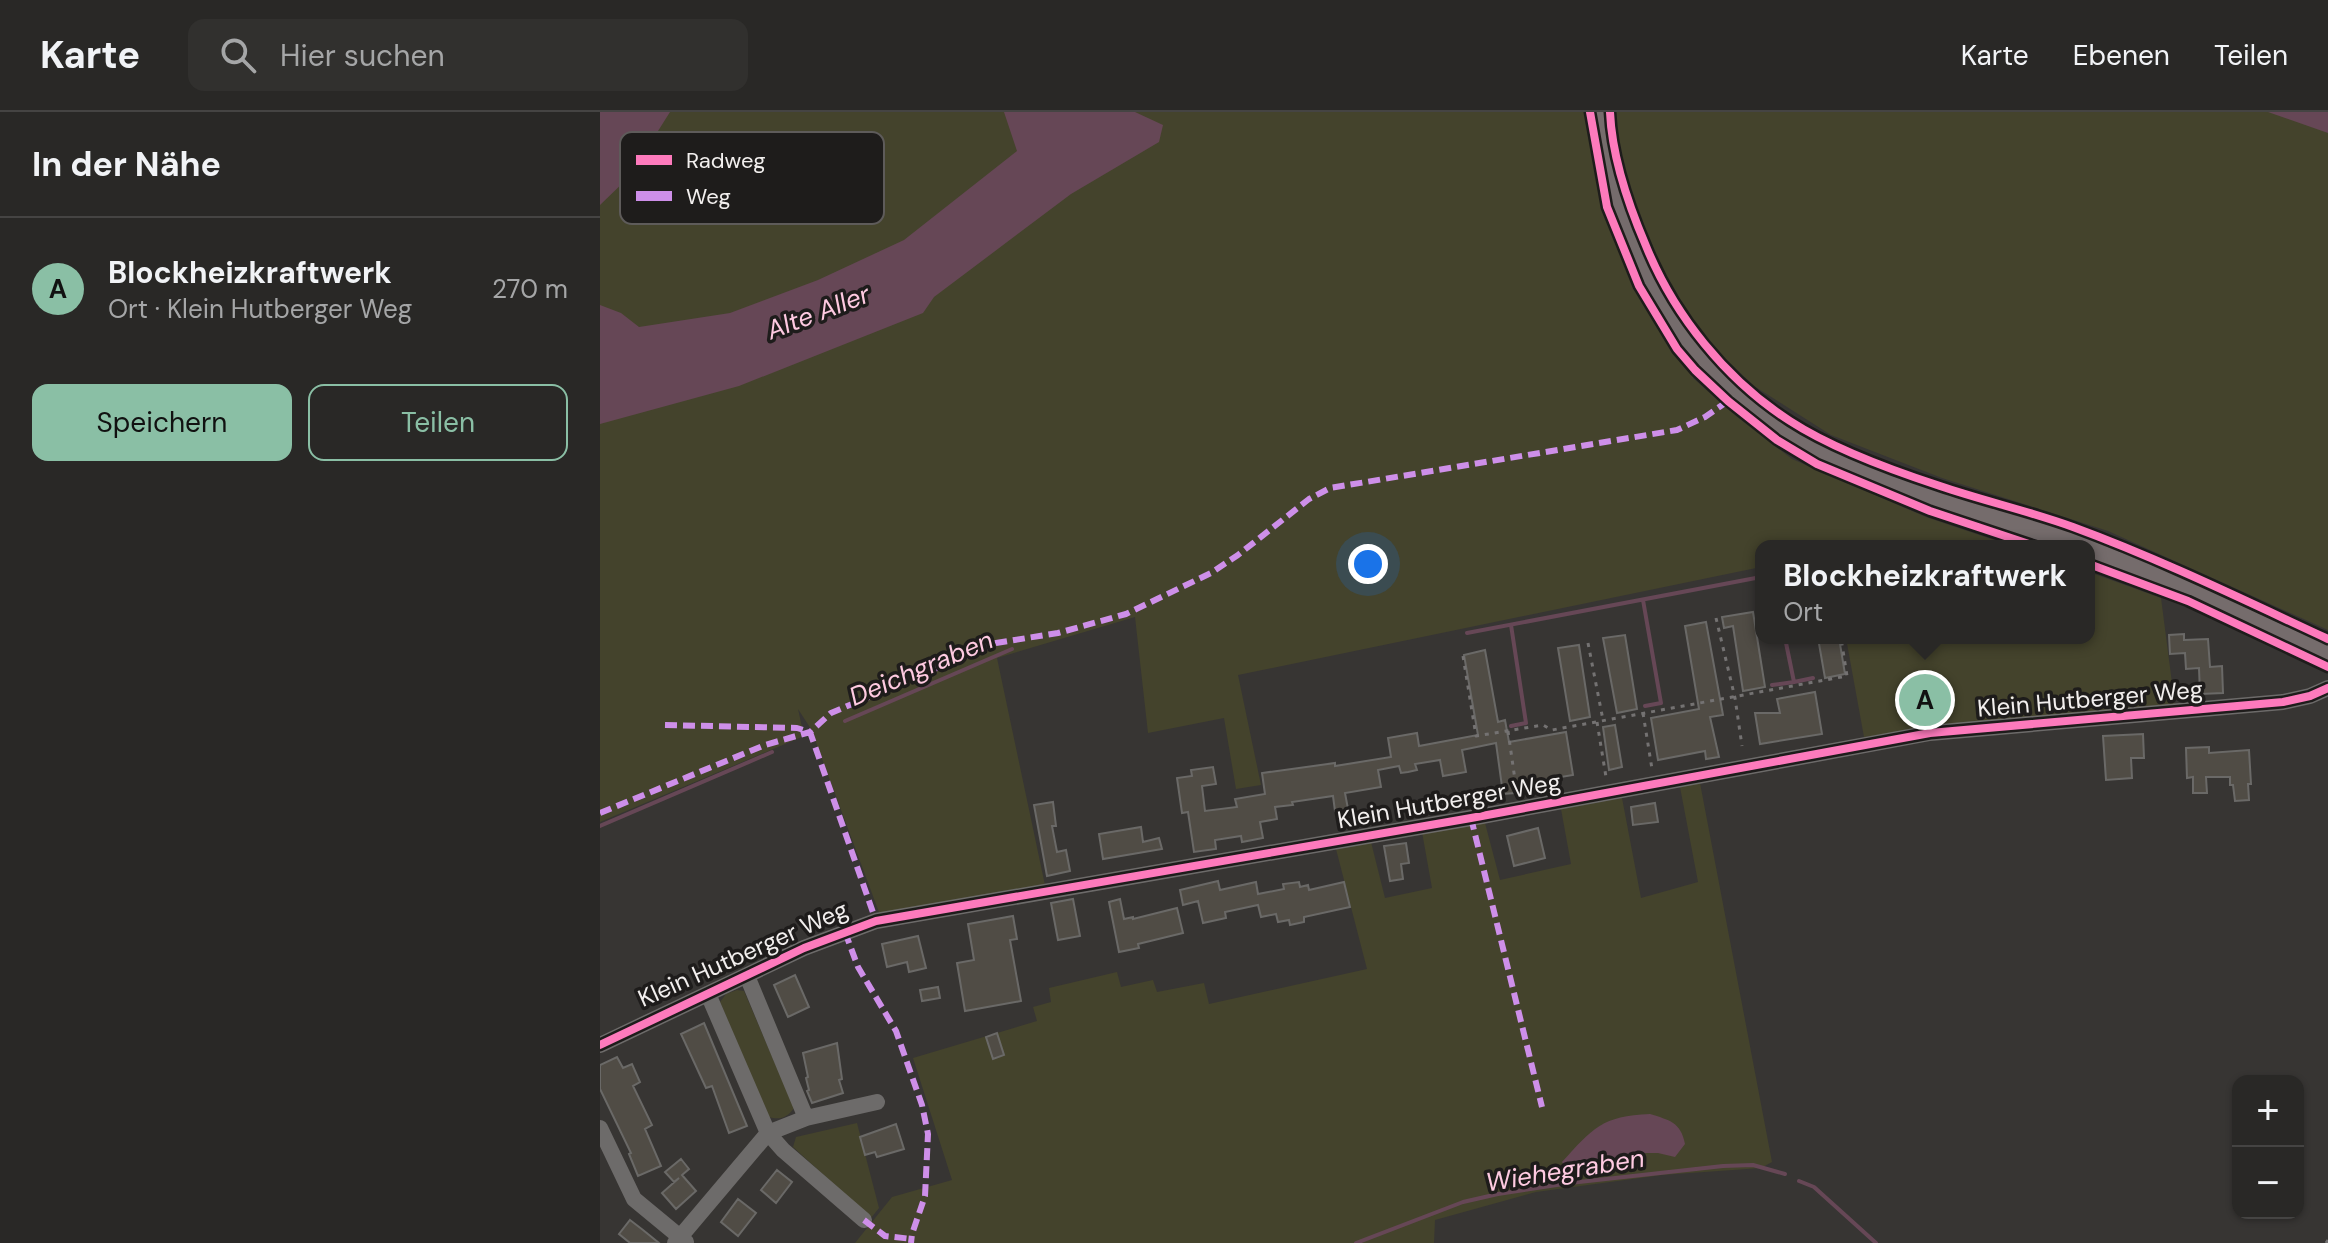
<!DOCTYPE html>
<html lang="de">
<head>
<meta charset="utf-8">
<style>
  body { margin:0; font-family:"DM Sans",sans-serif; background:#31302e; color:#f1f3f6 }
  .controls { position:absolute; right:24px; bottom:24px; display:grid; overflow:hidden; border-radius:16px; box-shadow:0 2px 6px #0004 }
  .controls button { width:72px; height:72px; display:grid; place-items:center; padding:0; border:0; border-bottom:2px solid #454443; background:#292826; color:#f1f3f6; font:40px sans-serif }
  .you { position:absolute; left:768px; top:452px; width:28px; height:28px; margin:-20px; border:6px solid #fff; border-radius:50%; background:#1a73e8; box-shadow:0 0 0 12px #1a73e833 }
  .badge { display:grid; place-items:center; width:52px; height:52px; border-radius:50%; background:#8abfa5; color:#111; font-size:26px; font-weight:700 }
  .pin { position:absolute; translate:-50% -50%; border:4px solid #fff; box-shadow:0 2px 8px #0006 }
  .popup { position:absolute; left:1155px; top:428px; width:340px; height:104px; box-sizing:border-box; display:grid; place-content:center; border-radius:16px; background:#292826; filter:drop-shadow(0 2px 6px #0005); font-size:26px; white-space:nowrap; color:#a5a6a7 }
  .popup b { font-size:30px; color:#f1f3f6 }
  .popup::after { content:''; position:absolute; left:50%; top:100%; margin-left:-16px; border:16px solid transparent; border-top-color:#292826 }
  .list { margin:0; padding:0; list-style:none }
  h2 { display:flex; justify-content:space-between; align-items:center; height:104px; margin:0; padding:0 32px; font-size:34px }
  h2 small { font-size:26px; font-weight:400; color:#a5a6a7 }
  .list li { display:grid; grid-template-columns:52px 1fr auto; gap:24px; align-items:center; box-sizing:border-box; height:144px; padding:0 32px; border-top:2px solid #454443 }
  .list b { display:block; font-size:30px; white-space:nowrap }
  .list p { margin:0; font-size:26px; white-space:nowrap; color:#a5a6a7 }
  .list em { font-size:26px; font-style:normal; color:#a5a6a7 }
  .actions { display:flex; gap:16px; padding:24px 32px }
  .actions a { flex:1; padding:18px 0; border:2px solid #8abfa5; border-radius:16px; text-align:center; font-size:28px; color:#8abfa5 }
  .actions .main { background:#8abfa5; color:#111 }
  .icon { flex:none; width:44px; height:44px; fill:none; stroke:currentColor; stroke-width:2; stroke-linecap:round; stroke-linejoin:round }
  .map { position:relative; flex:none; width:1728px; height:1131px; overflow:hidden }
  header { display:flex; align-items:center; gap:48px; box-sizing:border-box; height:112px; padding:0 40px; background:#292826; border-bottom:2px solid #454443 }
  header strong { font-size:38px }
  nav { display:flex; gap:44px; margin-inline-start:auto; font-size:28px }
  .search { width:560px; height:72px; background:#31302e; display:flex; align-items:center; gap:20px; box-sizing:border-box; padding:0 28px; border-radius:16px; color:#a5a6a7; font-size:30px }
  main { display:flex }
  aside { flex:1; background:#292826 }
  .map>svg:first-child { display:block }
</style>
</head>
<body>
<header>
<strong>Karte</strong>
<div class="search"><svg class="icon" aria-label="search" viewBox="0 0 24 24"><circle cx="10" cy="10" r="6"/><path d="M15 15l6 6"/></svg>Hier suchen</div>
<nav><a>Karte</a><a>Ebenen</a><a>Teilen</a></nav>
</header>
<main>
<aside>
<h2>In der Nähe<small></small></h2>
<ul class="list">
<li><span class="badge">A</span><div><b>Blockheizkraftwerk</b><p>Ort · Klein Hutberger Weg</p></div><em>270 m</em></li>
</ul>
<div class="actions"><a class="main">Speichern</a><a>Teilen</a></div>
</aside>
<div class="map">
<svg width="1728" height="1131" viewBox="0 0 1728 1131">
  <rect width="100%" height="100%" fill="#373533"/>
  <path fill="#44432c" d="M0 0H1728V518L1508 419 1342 366 1231 323 1154 274 1131 252 1093 266 1136 304 1192 347 1326 405 1412 434H1161V455L638 563 661 673 636 677 624 606 548 621 535 505 397 546 446 778 280 803 211 617 198 597 204 624 0 710Z
    M1489 460 1561 486 1575 594 1460 602 1264 625 1246 526H1489Z
    M1100 671 1172 1050 1161 1056 1062 1063 936 1080 835 1108 834 1131H255L292 1085 352 1068 313 946 437 909 433 895 451 890 449 876 517 860 521 875 553 868 557 880 604 871 609 892 767 857 736 737 771 730 785 786 832 776 822 720 885 711 900 768 971 752 961 697 1022 686 1041 786 1098 770 1080 675Z
    M137 878 144 879 194 996C187 1006 180 1008 168 1005L120 890 126 882Z
    M257 1011 279 1096 271 1106 193 1035 196 1025Z"/>
  <path fill="#664756" d="M0 0H70L29 65 0 93Z
    M404 0H535L563 13 559 30 471 82 334 185 323 201 139 274 0 312V193L21 201 39 215 130 201 218 168 304 128 417 39Z
    M1668 0H1728V21Z
    M1050 1002C1069 1008 1081 1010 1085 1032L1075 1045 1058 1041H1031L1016 1052 970 1062 962 1050C993 1016 1002 1004 1050 1002Z"/>
  <g fill="none" stroke-linecap="round" stroke-linejoin="round">
    <path stroke="#664756" stroke-width="4" d="M1043 488 1061 591 1045 594
      M867 521 1161 465
      M1194 570 1213 566
      M1172 573 1194 570 1185 526
      M245 609 412 537
      M911 614 926 611 911 513
      M0 714 172 640
      M1199 1069 1214 1075 1276 1131
      M756 1131 863 1090 898 1082 970 1071 1123 1054 1153 1053 1185 1062"/>
  </g>
  <path fill="#504c45" stroke="#6a6967" stroke-width="2" d="M1153 500 1165 575 1143 579 1133 514 1124 516 1122 505Z
    M1106 510 1123 603 1110 605 1119 645 1106 647 1105 639 1058 648 1051 606 1099 597 1085 514Z
    M1584 522V528L1608 527 1610 555 1622 554 1623 581 1600 582 1599 556 1586 557 1585 541 1570 542 1569 523Z
    M1025 523 1037 597 1017 601 1003 526Z
    M1218 526H1239L1245 562 1225 566Z
    M979 533 990 605 970 609 958 536Z
    M885 538 898 610 905 608 909 630 966 620 973 663 914 673 915 681 903 682 896 631 862 638 866 660 843 664 840 648 815 652 817 658 808 660 801 661 799 654 778 658 781 675 745 681 748 697 735 699 733 684 692 690 693 693 675 695 677 707 660 710 663 726 642 730 641 724 615 728 616 737 594 740 588 700 582 701 577 666 592 664 591 658 613 655 616 672 602 674 605 699 637 695 635 687 665 682 662 661 735 651V654L791 645 788 626 817 621 819 634 878 623 864 543Z
    M1335 576 1337 597 1316 600 1313 578Z
    M1215 580 1222 622 1160 632 1155 601H1180L1177 587Z
    M1015 613 1022 655 1009 658 1003 615Z
    M1543 622 1544 646H1531L1532 666 1506 668 1503 624Z
    M1609 635V641L1649 638 1651 672H1648L1649 688 1635 689 1633 673H1630V665H1606L1607 681H1593V665L1587 666 1586 636Z
    M453 690 456 714H452L457 740 466 738 470 759 447 764 434 693Z
    M1055 691 1058 710 1033 713 1031 695Z
    M541 715 543 730 559 726 562 737 503 747 499 722Z
    M938 716 945 746 914 754 907 724Z
    M806 731 809 751 801 752 803 767 790 769 784 734Z
    M618 769 620 778 656 770 658 782 684 777 683 772 699 770 700 775 708 773 709 778 744 770 750 795 704 805V810L690 813 689 808 678 810 676 802 661 805 658 793 625 800 626 806 603 811 598 789 583 793 580 778Z
    M473 787 480 824 458 828 451 791Z
    M520 787 524 807 533 805V807L577 796 583 821 538 832 539 836 519 840 509 790Z
    M413 804 417 827 410 828 421 889 365 899 357 851 374 848 368 812Z
    M318 824 326 856 309 860 307 850 287 855 282 832Z
    M195 863 209 895 188 905 174 873Z
    M338 875 340 886 322 889 320 878Z
    M104 911 147 1014 129 1021 112 974 106 976 81 922Z
    M397 921 404 943 393 947 386 925Z
    M237 931 242 967 239 968 243 981 212 991 207 979 209 978 206 966 208 965 203 941Z
    M17 945 23 956 32 952 40 970 33 974 52 1013 45 1017 61 1054 38 1064 29 1042 31 1041 0 977V953Z
    M296 1012 304 1037 277 1045 275 1040 265 1043 260 1025Z
    M81 1047 89 1057 82 1063 96 1079 76 1097 62 1081 79 1066 74 1070 65 1060Z
    M177 1058 192 1070 176 1091 161 1078Z
    M138 1087 156 1101 138 1124 121 1110Z
    M30 1108 43 1118 59 1131H30L19 1122Z"/>
  <g fill="none" stroke-linecap="round" stroke-linejoin="round">
    <path stroke="#747272" stroke-width="3" stroke-dasharray="4 6" stroke-linecap="butt" d="M1116 506 1135 586 1142 634
      M988 531 1003 608
      M863 544 876 624 943 613 952 618 1247 564 1241 526
      M1043 601 1052 657
      M997 610 1006 665
      M908 619 917 682
      M1726 1131 1728 1128"/>
    <path stroke="#6d6b6a" stroke-width="16" d="M147 864 206 1006
      M108 882 168 1021 183 1038 264 1108
      M0 933 204 836 276 809 871 706 1330 621 1683 590 1710 584 1728 576
      M0 1016 34 1087 86 1130
      M75 1131 168 1021 206 1006 277 990"/>
    <path stroke="#756c6c" stroke-width="26" d="M1000 0 1016 89 1051 171 1095 236 1139 282 1184 317 1223 341 1335 387 1488 434
      M1489 434 1596 478 1728 541"/>
    <path stroke="#ce8fe9" stroke-width="6" stroke-dasharray="12 6" stroke-linecap="butt" d="M65 613 197 616 210 620 276 809
      M0 701 165 633 210 620 231 601 396 531 458 521 526 502 611 461 638 443 709 387 730 376 1077 318 1105 305 1128 289
      M871 706 942 995
      M245 820 258 855 296 919 322 993 328 1022 325 1084 312 1122 311 1131
      M264 1108 285 1124 312 1127"/>
    <defs>
      <path id="cycleway" d="M990 0 1007 95 1039 174 1077 237 1095 258 1128 289 1177 328 1217 352 1330 399 1435 434
        M1010 0C1012 46 1028 92 1046 134 1074 203 1126 268 1190 309 1233 337 1291 358 1340 374 1384 389 1429 399 1473 415 1560 447 1644 488 1728 527
        M1489 452 1588 489 1728 555
        M0 933 204 836 276 809 871 706 1330 621 1683 590 1710 584 1728 576"/>
    </defs>
    <use href="#cycleway" stroke="#1e1c1b" stroke-width="13"/>
    <use href="#cycleway" stroke="#fd7abc" stroke-width="8"/>
  </g>
  <g text-anchor="middle" stroke-width="7" stroke-linejoin="round" paint-order="stroke">
    <g font-size="24" fill="#f2efee" stroke="#1e1c1b">
      <text transform="translate(1490 587) rotate(-5)" y="8">Klein Hutberger Weg</text>
      <text transform="translate(849 689) rotate(-10)" y="8">Klein Hutberger Weg</text>
      <text transform="translate(143 842) rotate(-24)" y="8">Klein Hutberger Weg</text>
    </g>
    <g font-size="26" font-style="italic" fill="#fecae1" stroke="#1e1c1b">
      <text transform="translate(218 200) rotate(-21)" y="9">Alte Aller</text>
      <text transform="translate(321 556) rotate(-23)" y="9">Deichgraben</text>
      <text transform="translate(965 1058) rotate(-9)" y="9">Wiehegraben</text>
    </g>
  </g>
  <rect x="20" y="20" width="264" height="92" rx="12" fill="#1e1c1b" stroke="#5e5b5a" stroke-width="2"/>
  <rect x="36" y="43" width="36" height="10" fill="#fd7abc"/>
  <rect x="36" y="79" width="36" height="10" fill="#ce8fe9"/>
  <g font-size="22" fill="#f2efee">
    <text x="86" y="56">Radweg</text>
    <text x="86" y="92">Weg</text>
  </g>
</svg>
<div class="controls">
<button>+</button>
<button>−</button>
</div>
<div class="you"></div>
<div class="pin badge" style="left:1325px;top:588px">A</div>
<div class="popup"><b>Blockheizkraftwerk</b>Ort</div>
</div>
</main>
</body>
</html>
